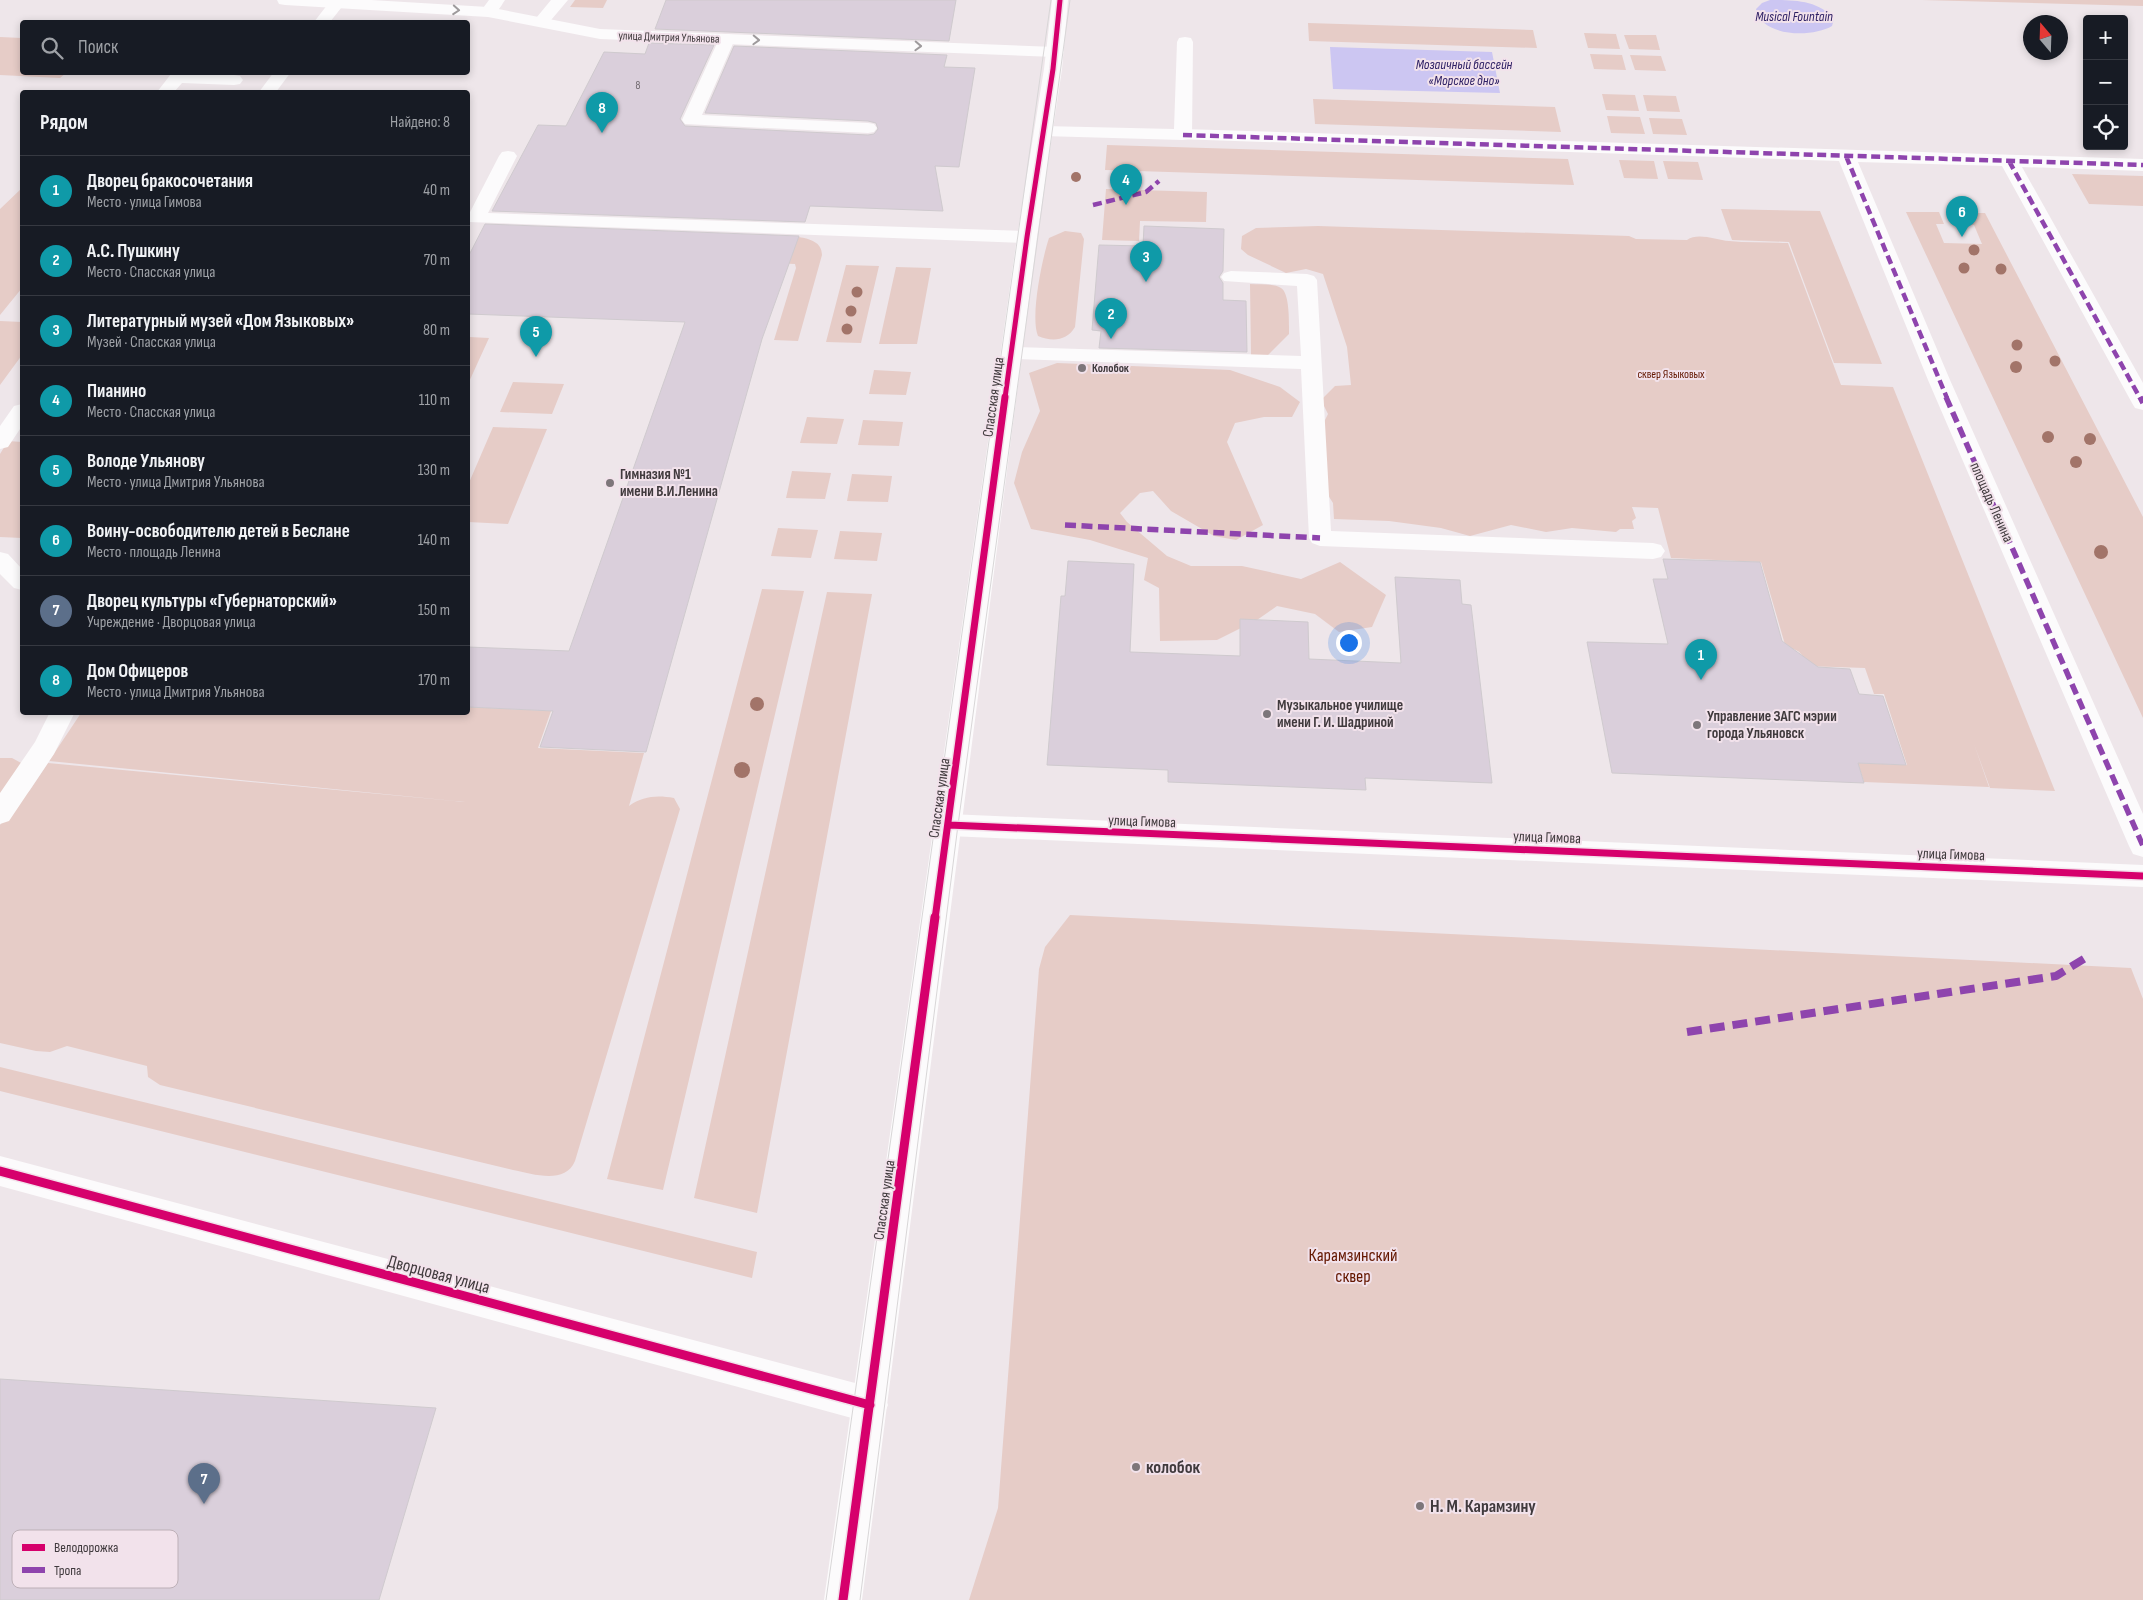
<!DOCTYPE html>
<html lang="ru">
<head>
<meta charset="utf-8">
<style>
  body { margin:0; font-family:"Sofia Sans Condensed",sans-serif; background:#20242c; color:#f1f3f6 }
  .controls { position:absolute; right:15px; top:15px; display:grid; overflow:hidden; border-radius:5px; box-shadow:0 2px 8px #0003 }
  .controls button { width:45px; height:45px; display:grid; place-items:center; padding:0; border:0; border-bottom:1px solid #363941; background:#171b24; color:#f1f3f6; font:25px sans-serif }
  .compass { position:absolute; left:2023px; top:15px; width:45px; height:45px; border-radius:50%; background:#171b24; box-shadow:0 2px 8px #0003; rotate:341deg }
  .you { position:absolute; left:1348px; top:642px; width:18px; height:18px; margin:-12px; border:4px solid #fff; border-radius:50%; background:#1a73e8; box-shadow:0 0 0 8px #1a73e833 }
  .badge { display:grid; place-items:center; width:32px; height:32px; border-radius:50%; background:#7d767a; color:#fff; font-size:16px; font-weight:700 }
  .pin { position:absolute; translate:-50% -41px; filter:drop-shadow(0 1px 2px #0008) }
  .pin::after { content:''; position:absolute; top:26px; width:18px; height:15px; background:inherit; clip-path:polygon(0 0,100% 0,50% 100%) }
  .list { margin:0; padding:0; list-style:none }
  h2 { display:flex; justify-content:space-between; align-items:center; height:65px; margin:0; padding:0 20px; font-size:21px }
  h2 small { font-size:16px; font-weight:400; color:#9ea1a6 }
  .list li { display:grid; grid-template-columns:32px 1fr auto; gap:15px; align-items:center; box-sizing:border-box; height:70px; padding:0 20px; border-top:1px solid #363941 }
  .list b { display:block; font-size:19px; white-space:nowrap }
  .list p { margin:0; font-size:16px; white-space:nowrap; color:#9ea1a6 }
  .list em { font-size:16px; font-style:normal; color:#9ea1a6 }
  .icon { flex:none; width:28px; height:28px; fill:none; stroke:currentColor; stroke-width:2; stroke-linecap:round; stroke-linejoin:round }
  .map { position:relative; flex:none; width:2143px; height:1600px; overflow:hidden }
  .search { position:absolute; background:#171b24; box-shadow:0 2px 8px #0003; left:20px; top:20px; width:450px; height:55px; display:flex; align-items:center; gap:12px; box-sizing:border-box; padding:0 18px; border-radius:5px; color:#9ea1a6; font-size:19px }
  .panel { position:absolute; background:#171b24; box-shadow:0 2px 8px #0003; left:20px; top:90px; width:450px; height:625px; border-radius:5px }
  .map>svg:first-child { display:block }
</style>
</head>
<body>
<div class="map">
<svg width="2143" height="1600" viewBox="0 0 2143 1600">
  <rect width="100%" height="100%" fill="#eee6ea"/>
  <path fill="#e6ccc7" d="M575 0H607L603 8 570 7Z
    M1922 0H2143V6Z
    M1308 23 1533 30 1537 48 1309 41Z
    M1584 33 1616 34 1620 49 1588 48Z
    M1624 35H1656L1660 50 1629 49Z
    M0 37 22 38V72L66 73 60 78 0 75Z
    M1590 54 1622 55 1626 70 1594 69Z
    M1630 55 1661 56 1666 71 1635 70Z
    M1602 94 1635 95 1639 111 1606 110Z
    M1643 95 1676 96 1680 112 1647 111Z
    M1313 99 1555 107 1561 132 1315 124Z
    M1607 116 1640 117 1645 134 1611 133Z
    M1649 118 1682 119 1687 135 1653 134Z
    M1107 145 1568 159 1574 185 1105 170Z
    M1619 160 1654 161 1658 179 1624 178Z
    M1663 161 1698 162 1703 180 1668 179Z
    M2072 174 2143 176V206L2089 204Z
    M22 188V288L0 315V209Z
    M1106 189 1207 192 1206 222 1140 221 1139 241 1102 240Z
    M1721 209 1820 211 1882 364 1834 363 1789 242 1732 240Z
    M1906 212H1939L1944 224H1936L1944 243 1982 244 1974 225 1963 224 1958 213H1985L2143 517V718Z
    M1318 226 1629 236 1636 239 1687 240C1698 232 1716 240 1729 241 1748 243 1769 242 1788 243L1841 385 1893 387 2055 791 1990 788 1974 744 1989 787 1864 782 1858 763 1907 765 1884 694H1874L1865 668 1806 666C1803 654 1800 649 1786 648L1761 562 1671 558 1658 508 1632 507 1636 518 1632 521 1634 529H1620L1616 532 1572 528 1546 532 1511 525 1470 536 1441 528 1389 521 1334 519 1333 503 1324 489 1321 428 1328 414 1321 400 1335 386 1351 385 1347 347 1323 274 1306 269 1286 273 1248 255 1241 249 1242 236 1256 228Z
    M1065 231 1081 233 1084 239 1075 327C1067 341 1052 342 1038 336 1030 317 1042 259 1049 238Z
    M668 232 799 237C810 239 822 242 822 255L798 341 774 340 796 268 795 264 657 258Z
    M846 265 879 266 861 343 826 342Z
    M896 267 931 268 917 344H879Z
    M1250 284C1259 285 1273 283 1281 288 1290 293 1289 324 1289 334L1267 356 1251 355Z
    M0 321 22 322V355L0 385Z
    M469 337 489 338 468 384V341Z
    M1057 363 1230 370 1280 387 1300 402 1292 417H1264L1235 423 1227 442 1263 525 1236 540 1214 536 1171 511 1153 491 1140 493 1120 513 1127 522 1167 556 1191 566H1242L1301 579 1340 562 1386 595 1372 627 1339 632 1315 614 1277 606 1257 620 1217 640 1160 641 1159 588 1144 580 1148 558 1090 540 1031 529 1014 483 1022 452 1040 411 1029 373Z
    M874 370 911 372 906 395 869 394Z
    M513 382 564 384 552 414 500 412Z
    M807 417 844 419 837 444 800 443Z
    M863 420 903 422 899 446 858 445Z
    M493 427 547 429 508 524 468 522V485Z
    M8 441 22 442V538L0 537V454Z
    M792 471 831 473 825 499 786 498Z
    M852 474 892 476 888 502 847 501Z
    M778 528 818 530 811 558 771 556Z
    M840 531 882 533 877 561 834 559Z
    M762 589 804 591 663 1190 607 1179Z
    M827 592 872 594 757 1213 694 1198Z
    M468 707 551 711 538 748 644 753 629 806C643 796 657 795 674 798L680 809 575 1161C565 1185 533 1174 513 1170L160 1085 148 1077 147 1066 67 1046 50 1052 36 1051 0 1043V825L10 811 30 790 48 763 465 802 49 761 81 713 468 712Z
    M0 758H12L23 764 0 808Z
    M1070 915 2131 968 2143 999V1600H969L998 1508 1039 969 1045 947Z
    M0 1067 757 1252 752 1278 0 1091Z"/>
  <path fill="#ccc6f2" d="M1770 0C1793 0 1819 0 1834 19L1832 26C1812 38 1761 37 1756 9L1762 3Z
    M1330 47 1492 52 1500 93 1333 89Z"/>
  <path fill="#dacfdb" stroke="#cfcace" d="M666 0H956L949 41 655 29Z
    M649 43 714 45 680 119 685 126 868 135 874 134 878 129 876 123 868 121 705 113 734 46 947 55 944 67 975 68 959 167 935 166 943 211 810 206 805 222 492 211 538 125 566 126 604 52 645 54Z
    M485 224 799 236 762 339 646 752 540 747 553 711 468 707V647L569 651 685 322 468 314V257Z
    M1144 226 1224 229 1223 271 1219 277 1223 283V300L1246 301 1247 352 1099 348 1101 331 1092 330 1099 245 1143 246Z
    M1663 559 1760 562 1782 641 1818 667 1850 669 1859 694 1883 696 1906 765 1858 763 1864 783 1612 773 1587 642 1668 644 1653 579H1668Z
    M1068 561 1134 564 1130 652 1240 656V619L1308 622 1309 659 1401 663 1395 577 1460 580 1462 604 1471 605 1492 783 1365 778 1366 790 1168 782V770L1047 765 1061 596H1065Z
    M0 1379 436 1408 379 1600H0Z"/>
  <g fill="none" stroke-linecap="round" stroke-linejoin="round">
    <path fill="#fcfbfc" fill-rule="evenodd" d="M331 0H343L345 3 330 22H314Z
      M489 0H505C499 9 495 19 482 15L480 12Z
      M551 0H568L546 26H534L532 23Z
      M727 34 733 35 735 39 702 115 868 123 874 124 877 128 874 132 868 133 685 124 682 120 719 39 721 35Z
      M1185 37 1191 38 1193 42 1192 135 1189 139 1183 140 1043 136 1037 135 1034 131 1037 127 1043 126 1174 129 1177 42 1179 38Z
      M274 72H291L276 92H259Z
      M177 73 234 75 240 76 243 80 240 84 234 85 182 83 174 92H157L171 74Z
      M508 151 514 152 517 156 488 213 1027 231 1034 233 1037 237 1034 241 1027 243 469 222 468 216 499 156 502 152Z
      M1231 271 1307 274 1314 276 1317 280 1331 531 1653 543 1661 545 1665 551 1661 557 1653 559 1320 546 1312 543 1309 538 1301 369 1013 359 1006 357 1003 353 1006 349 1013 347 1301 356 1297 286 1224 281 1221 277 1224 273Z
      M22 404V426L8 447 0 449V426L14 406Z
      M0 552 8 554 22 569V590L14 588 0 574Z
      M50 712H75L54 754 9 821 0 824V793L35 742Z"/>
    <path fill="#fcfbfc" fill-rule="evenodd" d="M1183 129 2143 159V171L2022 167 2143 383V410L2135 408 2132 403 2002 166 1858 162 1950 380 2143 814V857L2133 854 2129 846 1928 380 1839 161 1176 139 1174 135 1176 131Z"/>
    <path fill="#fcfbfc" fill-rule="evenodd" d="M277 0H371L488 7 600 29 1055 47 1061 48 1064 52 1061 56 1055 57 600 39 488 17 285 5 279 4Z
      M949 814 2143 865V887L949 836 939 833 935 825 939 817Z
      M0 1156 870 1387 883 1393 888 1405 883 1417 870 1423 0 1186Z"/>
    <path fill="#fcfbfc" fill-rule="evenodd" d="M1052 0H1068L1062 69 1037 237 862 1600H824L1017 237 1044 69Z"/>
    <path stroke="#d8d6d7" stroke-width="1" d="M826 1600 1051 0
      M860 1600 958 825 1070 0"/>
    <path stroke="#8e44ad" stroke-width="4.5" stroke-dasharray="9 4.5" stroke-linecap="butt" d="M1183 135 2143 165
      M1846 156 1947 398
      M2009 161 2140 398
      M1093 205 1146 192 1159 181"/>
    <path stroke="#8e44ad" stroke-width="5.5" stroke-dasharray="11 5.5" stroke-linecap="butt" d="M1946 397 2143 846
      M2140 397 2143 403
      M1065 525 1320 538"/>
    <path stroke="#8e44ad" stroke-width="8" stroke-dasharray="15 8" stroke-linecap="butt" d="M1687 1032 2056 976 2087 957"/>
    <defs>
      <path id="cycleway-far2" d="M1005 398 1027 237 1053 69 1060 0"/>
      <path id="cycleway-far1" d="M949 825 2143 876
        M935 919 1005 397"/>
      <path id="cycleway" d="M0 1171 870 1405
        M843 1600 935 917"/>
    </defs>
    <use href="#cycleway-far2" stroke="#f2e2eb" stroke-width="8"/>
    <use href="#cycleway-far1" stroke="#f2e2eb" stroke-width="10"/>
    <use href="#cycleway" stroke="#f2e2eb" stroke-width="12"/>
    <use href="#cycleway-far2" stroke="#d6006c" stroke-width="5"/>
    <use href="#cycleway-far1" stroke="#d6006c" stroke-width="7"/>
    <use href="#cycleway" stroke="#d6006c" stroke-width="9"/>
  </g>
  <g fill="#a27469">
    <circle cx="1076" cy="177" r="5"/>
    <circle cx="1974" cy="250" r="5.5"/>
    <circle cx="1964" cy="268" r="5.5"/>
    <circle cx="2001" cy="269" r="5.5"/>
    <circle cx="857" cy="292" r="5.5"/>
    <circle cx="851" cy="311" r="5.5"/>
    <circle cx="847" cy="329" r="5.5"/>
    <circle cx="2017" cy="345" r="5.5"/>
    <circle cx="2055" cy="361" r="5.5"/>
    <circle cx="2016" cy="367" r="6"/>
    <circle cx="2048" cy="437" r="6"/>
    <circle cx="2090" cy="439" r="6"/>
    <circle cx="2076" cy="462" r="6"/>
    <circle cx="2101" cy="552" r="7"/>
    <circle cx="757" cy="704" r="7"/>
    <circle cx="742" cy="770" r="8"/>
  </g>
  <defs><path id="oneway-chevron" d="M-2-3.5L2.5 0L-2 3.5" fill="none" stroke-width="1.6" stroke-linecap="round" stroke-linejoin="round" transform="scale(1.25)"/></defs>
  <g stroke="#9e9a9c">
    <use href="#oneway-chevron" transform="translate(456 10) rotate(4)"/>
    <use href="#oneway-chevron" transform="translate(756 40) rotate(2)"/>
    <use href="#oneway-chevron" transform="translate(918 46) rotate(2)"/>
  </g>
  <g fill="#7d767a" stroke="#f2e2eb" stroke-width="2">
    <circle cx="1082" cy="368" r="5"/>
    <circle cx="610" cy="483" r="5"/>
    <circle cx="1267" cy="714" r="5"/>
    <circle cx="1697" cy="725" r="5"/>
    <circle cx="1136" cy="1467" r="5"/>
    <circle cx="1420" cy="1506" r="5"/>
  </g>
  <g text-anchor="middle" stroke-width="4" stroke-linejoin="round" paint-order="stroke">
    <g font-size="11" fill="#696267">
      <text x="638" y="89">8</text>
    </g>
    <g font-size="12" fill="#403a3d" stroke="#f2e2eb">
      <text transform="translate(669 37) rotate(2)" y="4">улица Дмитрия Ульянова</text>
    </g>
    <g font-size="12" font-weight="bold" fill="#403a3d" stroke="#f2e2eb" text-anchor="start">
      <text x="1092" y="372">Колобок</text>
    </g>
    <g font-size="12" fill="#641700" stroke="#f2e2eb">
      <text x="1671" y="378">сквер Языковых</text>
    </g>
    <g font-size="14" font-style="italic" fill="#2f2165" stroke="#f2e2eb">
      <text x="1794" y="21">Musical Fountain</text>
      <text x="1464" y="69">Мозаичный бассейн<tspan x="1464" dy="16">«Морское дно»</tspan></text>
    </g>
    <g font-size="15" fill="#403a3d" stroke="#f2e2eb">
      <text transform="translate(993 397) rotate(-82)" y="5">Спасская улица</text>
      <text transform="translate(1992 502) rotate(66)" y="5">площадь Ленина</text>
      <text transform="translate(939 798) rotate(-82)" y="5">Спасская улица</text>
      <text transform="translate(1142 821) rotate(2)" y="5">улица Гимова</text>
      <text transform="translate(1547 837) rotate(2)" y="5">улица Гимова</text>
      <text transform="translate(1951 854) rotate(2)" y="5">улица Гимова</text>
      <text transform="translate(884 1200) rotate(-82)" y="5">Спасская улица</text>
    </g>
    <g font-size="15" font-weight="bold" fill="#403a3d" stroke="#f2e2eb" text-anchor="start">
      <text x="620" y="479">Гимназия №1<tspan x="620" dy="17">имени В.И.Ленина</tspan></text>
      <text x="1277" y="710">Музыкальное училище<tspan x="1277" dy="17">имени Г. И. Шадриной</tspan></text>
      <text x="1707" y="721">Управление ЗАГС мэрии<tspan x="1707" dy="17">города Ульяновск</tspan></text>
    </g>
    <g font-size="18" fill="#641700" stroke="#f2e2eb">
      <text x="1353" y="1261">Карамзинский<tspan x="1353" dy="21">сквер</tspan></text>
    </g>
    <g font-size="18" fill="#403a3d" stroke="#f2e2eb">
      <text transform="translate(439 1274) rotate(15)" y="6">Дворцовая улица</text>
    </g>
    <g font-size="18" font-weight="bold" fill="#403a3d" stroke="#f2e2eb" text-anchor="start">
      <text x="1146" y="1473">колобок</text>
      <text x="1430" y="1512">Н. М. Карамзину</text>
    </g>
  </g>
  <rect x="12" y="1530" width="166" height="58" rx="8" fill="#f2e2eb" stroke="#bdb0b7" stroke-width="1"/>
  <rect x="22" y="1544" width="23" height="7" fill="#d6006c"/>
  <rect x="22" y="1567" width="23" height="6" fill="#8e44ad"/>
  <g font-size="14" fill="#403a3d">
    <text x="54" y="1552">Велодорожка</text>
    <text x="54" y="1575">Тропа</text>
  </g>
</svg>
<div class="controls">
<button>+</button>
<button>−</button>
<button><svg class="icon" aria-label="locate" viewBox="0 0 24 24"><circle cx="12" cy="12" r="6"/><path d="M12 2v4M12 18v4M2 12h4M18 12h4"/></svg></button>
</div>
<svg class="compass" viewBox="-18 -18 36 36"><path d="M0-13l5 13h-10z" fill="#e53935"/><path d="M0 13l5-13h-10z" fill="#9ea1a6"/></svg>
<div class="you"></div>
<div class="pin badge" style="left:1701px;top:680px;background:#0f9aa8">1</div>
<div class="pin badge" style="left:1111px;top:339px;background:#0f9aa8">2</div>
<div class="pin badge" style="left:1146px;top:282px;background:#0f9aa8">3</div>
<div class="pin badge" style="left:1126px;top:205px;background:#0f9aa8">4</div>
<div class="pin badge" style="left:536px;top:357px;background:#0f9aa8">5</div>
<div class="pin badge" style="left:1962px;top:237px;background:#0f9aa8">6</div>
<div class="pin badge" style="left:204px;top:1504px;background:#5c6f8a">7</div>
<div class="pin badge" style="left:602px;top:133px;background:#0f9aa8">8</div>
<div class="search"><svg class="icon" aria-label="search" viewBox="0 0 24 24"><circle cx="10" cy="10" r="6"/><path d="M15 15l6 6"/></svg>Поиск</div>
<section class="panel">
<h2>Рядом<small>Найдено: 8</small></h2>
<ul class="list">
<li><span class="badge" style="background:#0f9aa8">1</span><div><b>Дворец бракосочетания</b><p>Место · улица Гимова</p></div><em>40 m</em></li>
<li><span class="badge" style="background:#0f9aa8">2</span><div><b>А.С. Пушкину</b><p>Место · Спасская улица</p></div><em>70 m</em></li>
<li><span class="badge" style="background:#0f9aa8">3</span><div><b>Литературный музей «Дом Языковых»</b><p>Музей · Спасская улица</p></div><em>80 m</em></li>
<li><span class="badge" style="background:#0f9aa8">4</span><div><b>Пианино</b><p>Место · Спасская улица</p></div><em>110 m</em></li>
<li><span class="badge" style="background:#0f9aa8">5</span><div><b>Володе Ульянову</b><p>Место · улица Дмитрия Ульянова</p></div><em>130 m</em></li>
<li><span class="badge" style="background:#0f9aa8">6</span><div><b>Воину-освободителю детей в Беслане</b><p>Место · площадь Ленина</p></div><em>140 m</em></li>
<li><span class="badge" style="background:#5c6f8a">7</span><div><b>Дворец культуры «Губернаторский»</b><p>Учреждение · Дворцовая улица</p></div><em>150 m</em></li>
<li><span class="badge" style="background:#0f9aa8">8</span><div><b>Дом Офицеров</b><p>Место · улица Дмитрия Ульянова</p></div><em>170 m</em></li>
</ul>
</section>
</div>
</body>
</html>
